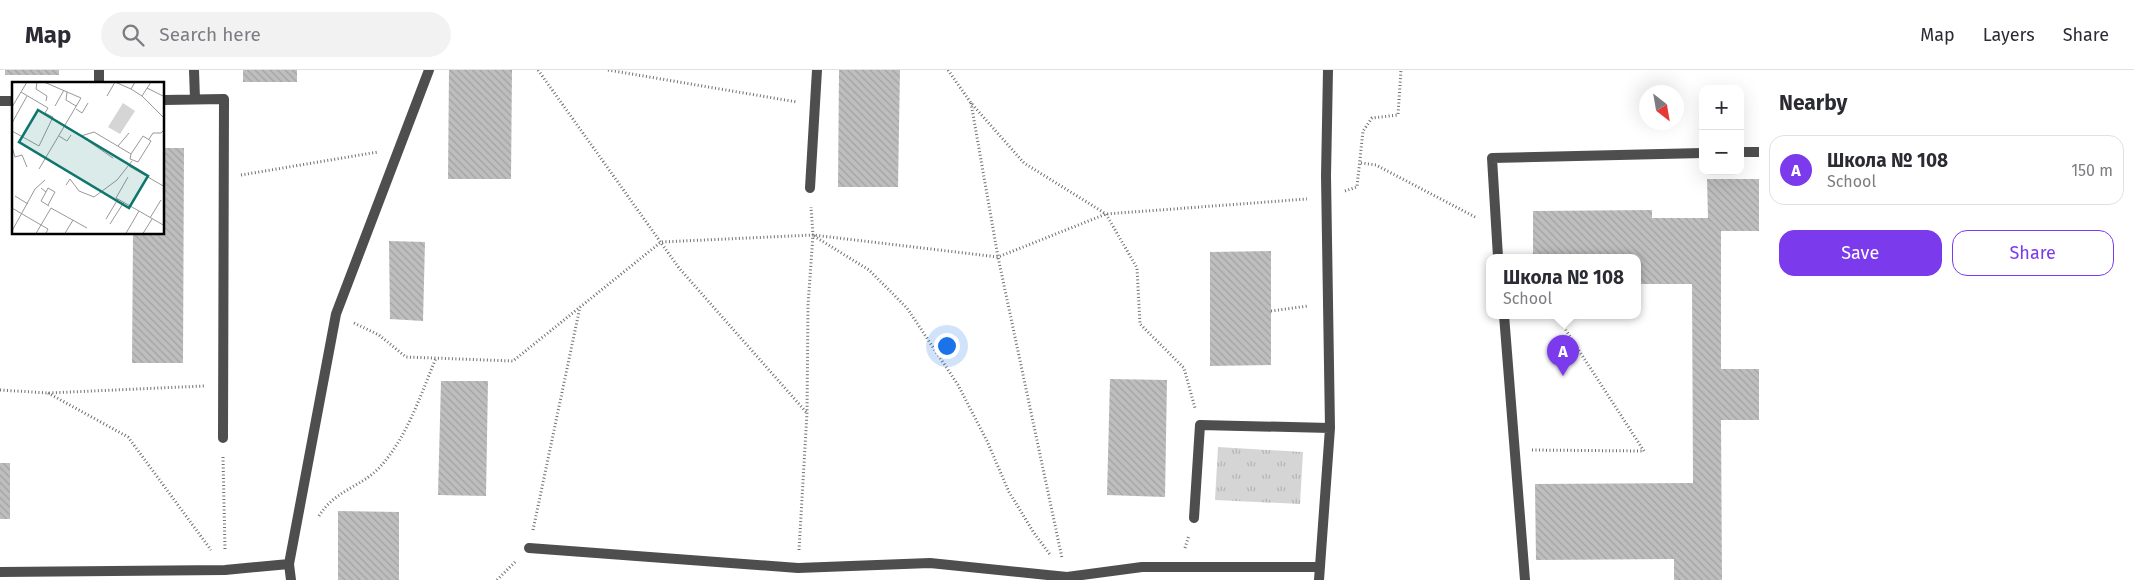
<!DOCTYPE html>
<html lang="en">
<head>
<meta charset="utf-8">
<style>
  body { margin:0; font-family:"Fira Sans",sans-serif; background:#f2f2f3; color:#2b2b33 }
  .controls { position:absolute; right:15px; top:15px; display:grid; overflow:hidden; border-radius:10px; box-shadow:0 5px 20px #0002 }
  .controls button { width:45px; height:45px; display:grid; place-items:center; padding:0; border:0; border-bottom:1px solid #e1e1e2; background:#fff; color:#2b2b33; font:25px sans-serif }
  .compass { position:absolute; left:1639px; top:15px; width:45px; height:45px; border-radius:50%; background:#fff; box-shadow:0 5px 20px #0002; rotate:149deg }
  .you { position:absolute; left:946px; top:275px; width:18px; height:18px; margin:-12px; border:4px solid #fff; border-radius:50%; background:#1a73e8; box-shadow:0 0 0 8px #1a73e833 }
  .badge { display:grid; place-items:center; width:32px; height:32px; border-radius:50%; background:#7c3aed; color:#fff; font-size:16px; font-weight:700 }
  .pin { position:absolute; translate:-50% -41px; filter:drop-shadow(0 1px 2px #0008) }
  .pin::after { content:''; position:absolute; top:26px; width:18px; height:15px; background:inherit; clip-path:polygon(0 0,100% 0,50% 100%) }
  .popup { position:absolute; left:1486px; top:184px; width:155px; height:65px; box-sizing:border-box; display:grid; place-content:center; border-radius:10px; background:#fff; filter:drop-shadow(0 1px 4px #0005); font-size:16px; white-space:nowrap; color:#7c7c81 }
  .popup b { font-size:19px; color:#2b2b33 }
  .popup::after { content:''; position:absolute; left:50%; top:100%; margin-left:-10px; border:10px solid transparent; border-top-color:#fff }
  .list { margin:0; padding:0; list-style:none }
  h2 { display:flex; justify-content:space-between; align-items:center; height:65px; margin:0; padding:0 20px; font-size:21px }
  h2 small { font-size:16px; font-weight:400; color:#7c7c81 }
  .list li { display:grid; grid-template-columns:32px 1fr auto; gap:15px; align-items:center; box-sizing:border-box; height:70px; margin:0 10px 10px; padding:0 10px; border:1px solid #e1e1e2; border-radius:15px }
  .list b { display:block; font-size:19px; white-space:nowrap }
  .list p { margin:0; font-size:16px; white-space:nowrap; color:#7c7c81 }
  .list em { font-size:16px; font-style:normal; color:#7c7c81 }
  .actions { display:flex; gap:10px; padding:15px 20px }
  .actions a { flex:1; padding:11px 0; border:1px solid #7c3aed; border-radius:15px; text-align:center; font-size:18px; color:#7c3aed }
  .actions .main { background:#7c3aed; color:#fff }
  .icon { flex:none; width:28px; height:28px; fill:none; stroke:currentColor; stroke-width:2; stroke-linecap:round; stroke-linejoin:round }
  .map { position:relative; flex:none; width:1759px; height:510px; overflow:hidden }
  header { display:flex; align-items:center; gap:30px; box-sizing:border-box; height:70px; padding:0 25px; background:#fff; border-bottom:1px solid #e1e1e2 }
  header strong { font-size:24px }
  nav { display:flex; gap:28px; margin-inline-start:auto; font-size:18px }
  .search { width:350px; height:45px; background:#f2f2f3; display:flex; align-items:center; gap:12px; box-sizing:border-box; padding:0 18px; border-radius:28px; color:#7c7c81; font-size:19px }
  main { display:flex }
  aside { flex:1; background:#fff }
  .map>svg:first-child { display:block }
</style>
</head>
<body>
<header>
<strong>Map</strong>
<div class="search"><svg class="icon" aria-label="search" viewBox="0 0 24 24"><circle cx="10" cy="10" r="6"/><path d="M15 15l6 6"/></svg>Search here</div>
<nav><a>Map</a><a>Layers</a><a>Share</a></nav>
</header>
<main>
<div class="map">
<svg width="1759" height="510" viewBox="0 0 1759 510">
  <defs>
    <pattern id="park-tufts" width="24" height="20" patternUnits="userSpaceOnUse" patternTransform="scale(1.25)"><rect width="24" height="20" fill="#d5d5d5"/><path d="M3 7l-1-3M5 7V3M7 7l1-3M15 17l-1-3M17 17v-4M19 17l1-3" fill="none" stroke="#b5b5b5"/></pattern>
    <pattern id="building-back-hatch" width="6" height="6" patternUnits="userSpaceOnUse" patternTransform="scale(1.25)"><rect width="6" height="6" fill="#bebebe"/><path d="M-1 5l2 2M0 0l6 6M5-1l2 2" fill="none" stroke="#a2a2a2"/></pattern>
  </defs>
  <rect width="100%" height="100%" fill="#fff"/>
  <path fill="url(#park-tufts)" d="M1218 377 1303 382 1300 434 1215 430Z"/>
  <path fill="url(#building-back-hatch)" d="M5 0H59V5H5Z
    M243 0H297V12H243Z
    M449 0H512L511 109H448Z
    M839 0H900L898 117H838Z
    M164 78H184L183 293H132L133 164H164Z
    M1707 109H1759V161H1721V299H1759V350H1721L1722 510H1674V489L1536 490 1535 414 1693 413 1692 214H1637V187H1533V141L1652 140V148H1708Z
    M389 171 425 172 423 251 390 249Z
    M1271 181V295L1210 296V182Z
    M1110 309 1167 310 1165 427 1107 425Z
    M441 311H488L486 426 438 425Z
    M0 393H10V449H0Z
    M338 441 399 442V510H338Z"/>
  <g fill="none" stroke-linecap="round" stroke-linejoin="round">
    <path stroke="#707070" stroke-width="3" stroke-dasharray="1 2.5" stroke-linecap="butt" d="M538 0 679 198 807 343
      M608 0 797 32
      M948 0 971 33 1024 93 1106 144 1137 198 1140 254 1184 298 1195 338
      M971 33 998 187 1062 488
      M1361 93 1376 95 1477 148
      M241 105 378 82
      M1345 121 1357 117 1363 61 1372 48 1398 45 1401 0
      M814 166 869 200 907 238 958 315 987 371 1009 422 1034 463 1051 486
      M1271 241 1308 236
      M1556 245 1644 381
      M354 253 379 265 406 287 513 291 661 172 813 165 998 187 1106 144 1307 129
      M0 320 48 323 204 316
      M48 323 128 367 211 480
      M1532 380 1643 381
      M223 387 225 480
      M319 446C335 420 361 417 379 398 407 368 420 326 436 288
      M533 460 580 237
      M1185 478 1189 465
      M799 480 807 343 808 235 813 165 811 137
      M497 510 516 491"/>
    <path stroke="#4e4e4e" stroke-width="10" d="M194 0 195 29
      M99 14V0
      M164 30 224 29 223 368
      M0 31H14
      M1740 82H1759
      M810 118 817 0
      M1498 187 1492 88 1703 83
      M1504 245 1525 510
      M1194 448 1200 355 1330 358
      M529 478 798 498 930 493 1067 507 1064 510
      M0 502 225 500 289 494
      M1067 507 1142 497H1320
      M291 510 289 494 336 244 429 0
      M1319 510 1330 358 1326 106 1328 0"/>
  </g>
  <g transform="translate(12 12)">
    <rect width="152" height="152" fill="#fff"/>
    <path d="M111 21 123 29 108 52 96 45Z" fill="#d5d5d5"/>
    <path fill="none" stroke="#999" stroke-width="1" d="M25 0 24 7 35 14 34 19M123 0 119 7 130 14 139 0M135 6 153 15M55 10 54 18 64 24M95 14 103 0 119 7M130 14 153 37M43 24 52 8M0 25 15 0M64 27 70 31 76 21M0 41 15 14M53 45 69 54M0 49 27 64 41 35 33 31 36 26 9 10M47 54 55 59 59 53M137 57 141 51H149L153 47M106 64 117 51M0 65 3 75 10 73 15 85M101 76 69 54 82 50 119 72 131 54 139 59 126 80 118 77 119 72M117 84 153 105M27 87 69 16 32 0M116 95 104 116 127 129M54 103 58 97 67 109 82 115 105 98 120 79M29 106 34 110 29 119 37 124M34 110 36 106 43 110 36 123M3 114 16 122M118 124 129 106M0 126 29 143 39 126 75 146M138 136 149 118M94 137 106 117M98 142 112 120M0 149 23 107 33 98M23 153 29 143 36 147 33 153M52 153 61 138M113 153 127 129 153 144M130 153 140 137"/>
    <path fill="#0f766e" fill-opacity="0.15" stroke="#0f766e" stroke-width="2.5" d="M26 28 136 94 117 126 7 60Z"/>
    <rect width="152" height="152" fill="none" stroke="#000" stroke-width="2.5"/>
  </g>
</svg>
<div class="controls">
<button>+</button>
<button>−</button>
</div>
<svg class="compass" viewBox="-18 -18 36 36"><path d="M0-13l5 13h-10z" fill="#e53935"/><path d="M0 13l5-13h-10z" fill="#7c7c81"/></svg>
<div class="you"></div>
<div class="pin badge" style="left:1563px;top:306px">A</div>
<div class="popup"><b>Школа № 108</b>School</div>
</div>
<aside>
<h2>Nearby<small></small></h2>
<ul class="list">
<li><span class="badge">A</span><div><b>Школа № 108</b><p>School</p></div><em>150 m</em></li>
</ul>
<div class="actions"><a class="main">Save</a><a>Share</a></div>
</aside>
</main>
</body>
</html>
